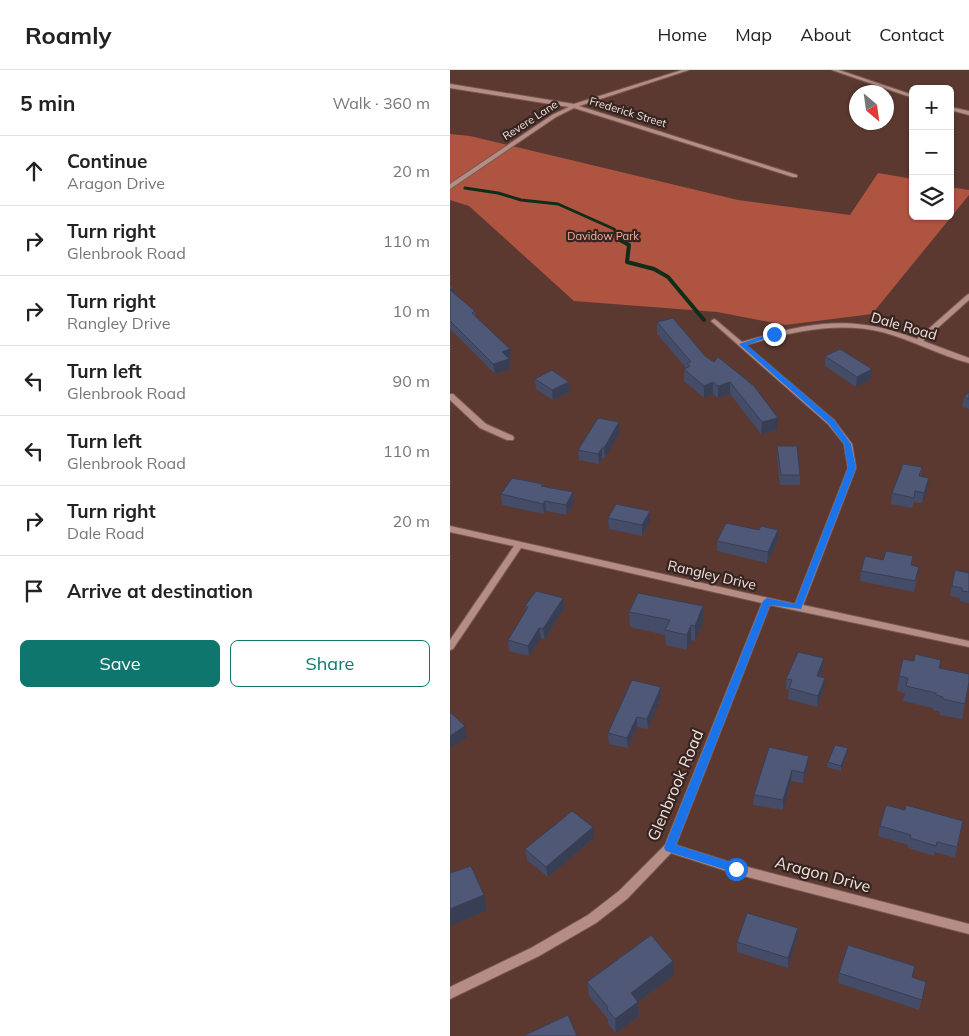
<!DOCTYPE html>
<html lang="en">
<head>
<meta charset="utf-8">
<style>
  body { margin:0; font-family:Mulish,sans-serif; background:#f6f6f6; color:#222 }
  .controls { position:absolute; right:15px; top:15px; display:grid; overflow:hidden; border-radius:8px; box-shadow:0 1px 4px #0004 }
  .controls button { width:45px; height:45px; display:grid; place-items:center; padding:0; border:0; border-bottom:1px solid #e0e0e0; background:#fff; color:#222; font:25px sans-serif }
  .compass { position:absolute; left:399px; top:15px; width:45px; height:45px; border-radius:50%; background:#fff; box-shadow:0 1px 4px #0004; rotate:151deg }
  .stop { position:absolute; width:15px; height:15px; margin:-11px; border:4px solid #1a73e8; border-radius:50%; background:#fff }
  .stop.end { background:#1a73e8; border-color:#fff; box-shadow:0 1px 5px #0008 }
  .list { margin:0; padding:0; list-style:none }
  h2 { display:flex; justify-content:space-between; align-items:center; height:65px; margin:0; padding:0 20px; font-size:21px }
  h2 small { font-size:16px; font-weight:400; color:#767676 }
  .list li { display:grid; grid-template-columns:32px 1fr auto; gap:15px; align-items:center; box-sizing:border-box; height:70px; padding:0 20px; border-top:1px solid #e0e0e0 }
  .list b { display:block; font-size:19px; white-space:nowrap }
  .list p { margin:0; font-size:16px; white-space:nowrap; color:#767676 }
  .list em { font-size:16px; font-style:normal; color:#767676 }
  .actions { display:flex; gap:10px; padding:15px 20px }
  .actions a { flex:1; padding:11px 0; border:1px solid #0f766e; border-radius:8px; text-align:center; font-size:18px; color:#0f766e }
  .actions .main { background:#0f766e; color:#fff }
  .icon { flex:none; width:28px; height:28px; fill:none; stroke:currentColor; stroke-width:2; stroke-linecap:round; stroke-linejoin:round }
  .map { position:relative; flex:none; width:519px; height:966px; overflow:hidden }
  header { display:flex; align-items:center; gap:30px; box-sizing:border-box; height:70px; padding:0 25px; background:#fff; border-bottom:1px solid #e0e0e0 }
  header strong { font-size:24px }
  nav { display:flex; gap:28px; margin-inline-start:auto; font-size:18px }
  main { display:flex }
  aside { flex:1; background:#fff }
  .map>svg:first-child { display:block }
</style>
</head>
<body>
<header>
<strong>Roamly</strong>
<nav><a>Home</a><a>Map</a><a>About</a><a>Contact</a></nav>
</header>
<main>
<aside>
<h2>5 min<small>Walk · 360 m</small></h2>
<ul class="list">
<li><svg class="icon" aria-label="ahead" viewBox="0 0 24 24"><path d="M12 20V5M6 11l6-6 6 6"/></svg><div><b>Continue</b><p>Aragon Drive</p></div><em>20 m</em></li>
<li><svg class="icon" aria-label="right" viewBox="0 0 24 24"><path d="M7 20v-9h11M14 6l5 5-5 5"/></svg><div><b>Turn right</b><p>Glenbrook Road</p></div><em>110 m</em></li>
<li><svg class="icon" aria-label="right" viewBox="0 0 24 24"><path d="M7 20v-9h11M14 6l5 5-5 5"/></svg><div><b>Turn right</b><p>Rangley Drive</p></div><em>10 m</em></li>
<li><svg class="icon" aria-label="left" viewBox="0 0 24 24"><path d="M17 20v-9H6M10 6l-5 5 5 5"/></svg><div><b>Turn left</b><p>Glenbrook Road</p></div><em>90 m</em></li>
<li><svg class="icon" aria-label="left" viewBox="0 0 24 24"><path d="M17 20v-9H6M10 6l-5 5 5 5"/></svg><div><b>Turn left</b><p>Glenbrook Road</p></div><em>110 m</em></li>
<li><svg class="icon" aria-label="right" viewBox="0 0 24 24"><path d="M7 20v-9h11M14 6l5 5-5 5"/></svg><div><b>Turn right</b><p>Dale Road</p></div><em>20 m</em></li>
<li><svg class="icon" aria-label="arrive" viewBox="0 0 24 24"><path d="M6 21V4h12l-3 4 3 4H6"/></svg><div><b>Arrive at destination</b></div></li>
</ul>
<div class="actions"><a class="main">Save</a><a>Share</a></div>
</aside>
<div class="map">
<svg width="519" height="966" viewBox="0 0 519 966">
  <rect width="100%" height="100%" fill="#5b3931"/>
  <path fill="#b05442" d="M0 64 20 66 288 130 400 145 428 103 463 109V146H500V117L519 120V125L422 244 335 255 267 242 124 231 19 136 0 130Z"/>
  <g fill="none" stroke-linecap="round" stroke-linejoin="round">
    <path stroke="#102d1a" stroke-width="3" d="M15 118 48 123 71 130 108 134 164 159 167 164"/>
    <path stroke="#102d1a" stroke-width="4" d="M166 163 170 170 179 175 177 192 204 199 218 207 254 250"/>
    <defs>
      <path id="minor" d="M232 0H239L129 36 347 105V107H343L124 38 106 47 0 119V114L102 45 119 37 0 18V14L124 34Z
        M382 0H389L463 25V28Z
        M500 37 519 41V45L500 40Z
        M519 224V230L473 271 519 288V293C489 285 462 270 432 262 387 251 340 262 296 275L384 350 402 374 406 398 353 535 519 571V577L320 535 226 775 286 794 519 854V864L286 804 221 783 177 829 146 853 89 886 0 929V917L81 878 138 845 169 821 215 775 312 533 71 478 3 579 0 580V570L64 476 0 462V456L345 534 398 398 394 374 378 354 261 251 264 249 266 250 292 272C332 260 374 249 415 255 433 257 450 263 467 269L517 225Z
        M0 324H3L36 354 63 366 64 368 63 370H57L30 358 0 330Z"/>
    </defs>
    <use href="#minor" stroke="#765952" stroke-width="2"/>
    <use href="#minor" fill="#b68d84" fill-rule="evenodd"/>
  </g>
  <path fill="#454c67" d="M0 215 3 218 4 224 25 241 26 247 60 279 61 288 59 289 60 299 45 304 0 259Z
    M207 252 255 286 327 360 311 364 280 324 268 328 263 324 254 328 234 311V299L236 298 207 264Z
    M375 286 422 299 421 309 406 317 375 296Z
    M85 309 119 312 120 322 103 330 86 319Z
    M519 322V339L512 337 514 327Z
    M170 362 155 388H152L149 394 129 390 128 380Z
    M327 376 350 405V415H330L327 386Z
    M472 397 471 406 478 418 472 433 464 432 462 438 441 434 442 423Z
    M93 417 123 422 124 432 117 445 96 441 94 444 52 435 51 424Z
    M200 441V451L192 466 159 459 158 448Z
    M328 470 317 493 267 481V471Z
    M463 486 462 495 467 507 464 522 410 511 411 501 433 490Z
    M505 500 519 503V533L510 531V528L500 526Z
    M113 528 114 538 95 569 91 568 79 586 59 581 58 570 76 541 75 536Z
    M179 542 253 552 245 571 241 570 237 580 216 575 215 565 180 557Z
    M374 588 373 599 370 607 374 619 367 637 338 629 339 620 336 619V609Z
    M489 598 515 634 512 649 490 645V642L483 640V638L453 631 455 623 447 621 449 606Z
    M211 627 198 659 187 657 178 678 159 674 158 663Z
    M397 684 391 701 377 697 378 692Z
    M359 686 358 696 353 713 341 711 333 740 303 735 304 725Z
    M455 740 513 751 505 788 485 782 484 786 458 778V775L428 766 430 756Z
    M144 768 98 807 77 790 75 779Z
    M347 868 338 898 287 882V872Z
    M389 903 463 908 476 912 469 940 388 913Z
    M224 905 188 932 189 946 166 963 158 954V949L139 926 137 912Z"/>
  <path fill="#383e54" d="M3 218 5 227 0 229V219Z
    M60 279 61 288 59 289 60 299 45 304 43 294 52 282Z
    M422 299 421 309 406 317 407 307Z
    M119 312 120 322 103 330 102 320Z
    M263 312V324L254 328V316Z
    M280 312V324L268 328V316Z
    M328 348 327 360 311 364 312 352Z
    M169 352 170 362 155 388 154 378Z
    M152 378V388L149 394 148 384Z
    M479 408 478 418 472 433 474 423Z
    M123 422 124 432 117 445 116 435Z
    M95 431 96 441 94 444 93 434Z
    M200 441V451L192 466V455Z
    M328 460V470L317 493 318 482Z
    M113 528 114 538 95 569 93 559Z
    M253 536V552L245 571V556Z
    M241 555V570L237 580V565Z
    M89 558 91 568 79 586 78 576Z
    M374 588 373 599 366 617 367 606Z
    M375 608 374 619 367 637 368 626Z
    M211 617V627L198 659 197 649Z
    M187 647V657L178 678 177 668Z
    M15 656 17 667 0 678V666Z
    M398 678 397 684 391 701V696Z
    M359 686 358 696 353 713 354 703Z
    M342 700 341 711 333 740V730Z
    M143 757 144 768 98 807 96 797Z
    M34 825 37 840 0 856V839Z
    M348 858 347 868 338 898V888Z
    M223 891 224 905 188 932 189 946 166 963 165 949 181 923Z"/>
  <path fill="#505878" stroke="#383e54" d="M0 220 25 241 22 243 60 279 52 282 59 289 43 294 0 251Z
    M223 248 255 286 264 292 268 287 304 316 328 348 312 352 280 312 268 316 263 312 254 316 234 299 240 296 237 293 241 292 207 252Z
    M390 279 422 299 407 307 375 286Z
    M102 300 119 312 102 320 85 309Z
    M519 322V329L514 327Z
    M148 348 169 352 154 378H152L148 384 128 380Z
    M327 376H347L350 405H331Z
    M453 394 472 397 469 406 479 408 474 423 465 421 464 428 442 423Z
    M62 408 93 414 91 416 123 422 116 435 95 431 93 434 51 424Z
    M166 434 200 441 192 455 158 448Z
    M276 453 309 460 311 456 328 460 318 482 267 471Z
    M436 481 463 486 461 495 469 497 465 511 411 501 415 486 433 490Z
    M505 500 519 503V522L512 521V518L502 516Z
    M86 521 113 528 93 559 89 558 78 576 58 570 78 537 75 536Z
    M188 523 253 536 245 556 241 555 237 565 215 560 220 550 179 542Z
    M348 582 374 588 367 606 375 608 368 626 339 618 342 610 336 609Z
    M465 584 491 590 489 598 519 604V612L515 634 493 629V627L486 625V623L456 616 458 608 449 606 453 589 464 591Z
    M182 610 211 617 197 649 187 647 177 668 158 663Z
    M1 643 15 656 0 666V644Z
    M385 675 398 678 391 696 378 692Z
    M319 677 359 686 354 703 342 700 333 730 304 725Z
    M436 735 455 740 456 735 513 751 507 777 487 772 486 776 460 768 461 765 430 756Z
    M122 741 143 757 96 797 75 779Z
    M21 796 34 825 0 839V803Z
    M297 843 348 858 338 888 287 872Z
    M201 865 223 891 181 923 188 932 165 949 157 939 158 937 137 912Z
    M398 875 465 896 462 907 476 912 472 930 389 903Z
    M118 945 127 966H73Z"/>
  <path fill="#1a73e8" d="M322 263 327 264 297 275 384 350 401 374 406 398 351 539 320 535 226 775 290 795 291 799 286 803 216 781 214 778 313 531 317 528 345 534 398 398 394 374 378 353 289 274Z"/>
  <g text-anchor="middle" stroke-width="4.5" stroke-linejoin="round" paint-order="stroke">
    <g font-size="11" fill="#f6e0db" stroke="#352521">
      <text transform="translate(178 42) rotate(17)" y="4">Frederick Street</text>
      <text transform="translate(80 50) rotate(-33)" y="4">Revere Lane</text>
    </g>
    <g font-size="11" fill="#f9ae9d" stroke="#352521">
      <text x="153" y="170">Davidow Park</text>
    </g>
    <g font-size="14" fill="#f6e0db" stroke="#352521">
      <text transform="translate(454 256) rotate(16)" y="5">Dale Road</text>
      <text transform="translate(262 505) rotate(13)" y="5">Rangley Drive</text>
    </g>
    <g font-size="16" fill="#f6e0db" stroke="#352521">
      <text transform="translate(225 715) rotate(-67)" y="6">Glenbrook Road</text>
      <text transform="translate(373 804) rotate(15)" y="6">Aragon Drive</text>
    </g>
  </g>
</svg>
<div class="controls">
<button>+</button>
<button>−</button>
<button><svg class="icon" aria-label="layers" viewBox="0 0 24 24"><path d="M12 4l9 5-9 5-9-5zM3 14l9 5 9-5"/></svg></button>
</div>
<svg class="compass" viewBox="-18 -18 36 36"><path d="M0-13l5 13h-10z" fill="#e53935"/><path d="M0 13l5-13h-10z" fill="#767676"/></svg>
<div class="stop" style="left:286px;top:799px"></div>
<div class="stop end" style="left:324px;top:264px"></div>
</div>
</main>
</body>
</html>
